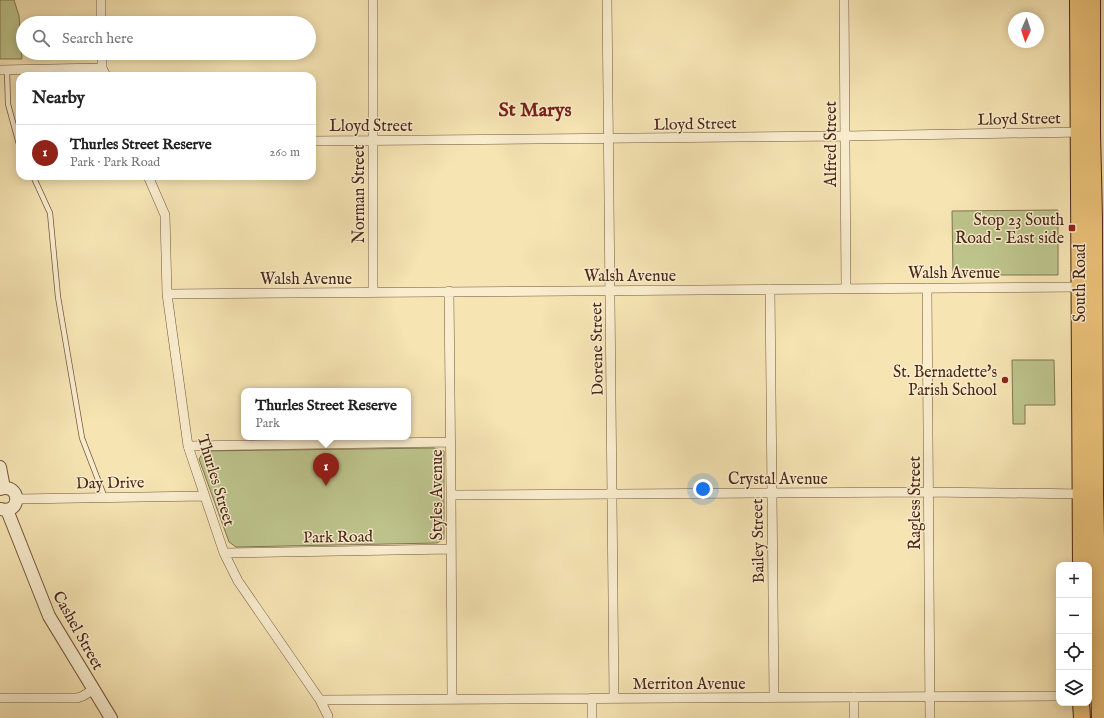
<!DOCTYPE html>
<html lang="en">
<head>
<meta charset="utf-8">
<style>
  body { margin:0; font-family:"IM FELL English",serif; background:#f6f6f6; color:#222 }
  .controls { position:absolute; right:12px; bottom:12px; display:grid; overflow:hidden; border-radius:8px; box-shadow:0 2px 10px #0003 }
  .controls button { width:36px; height:36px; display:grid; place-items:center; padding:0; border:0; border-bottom:1px solid #e0e0e0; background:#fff; color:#222; font:20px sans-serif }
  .compass { position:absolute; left:1008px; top:12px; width:36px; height:36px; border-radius:50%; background:#fff; box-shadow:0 2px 10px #0003; rotate:183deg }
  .you { position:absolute; left:703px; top:489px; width:14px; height:14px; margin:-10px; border:3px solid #fff; border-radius:50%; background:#1a73e8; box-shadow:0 0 0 6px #1a73e833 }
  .badge { display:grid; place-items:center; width:26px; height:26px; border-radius:50%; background:#8f2418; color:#fff; font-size:13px; font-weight:700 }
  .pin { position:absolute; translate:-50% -33px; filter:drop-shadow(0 1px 2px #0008) }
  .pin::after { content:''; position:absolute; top:21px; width:14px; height:12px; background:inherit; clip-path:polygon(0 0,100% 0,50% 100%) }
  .popup { position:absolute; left:241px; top:388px; width:170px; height:52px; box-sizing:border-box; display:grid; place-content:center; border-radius:8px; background:#fff; filter:drop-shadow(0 1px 3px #0005); font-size:13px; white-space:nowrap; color:#767676 }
  .popup b { font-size:15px; color:#222 }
  .popup::after { content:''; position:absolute; left:50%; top:100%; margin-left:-8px; border:8px solid transparent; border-top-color:#fff }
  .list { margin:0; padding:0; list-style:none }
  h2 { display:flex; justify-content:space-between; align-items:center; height:52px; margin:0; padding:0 16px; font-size:17px }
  h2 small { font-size:13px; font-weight:400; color:#767676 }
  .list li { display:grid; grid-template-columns:26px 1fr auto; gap:12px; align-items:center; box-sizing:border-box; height:56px; padding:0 16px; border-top:1px solid #e0e0e0 }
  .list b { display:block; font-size:15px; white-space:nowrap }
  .list p { margin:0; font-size:13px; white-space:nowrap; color:#767676 }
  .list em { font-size:13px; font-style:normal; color:#767676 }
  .icon { flex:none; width:22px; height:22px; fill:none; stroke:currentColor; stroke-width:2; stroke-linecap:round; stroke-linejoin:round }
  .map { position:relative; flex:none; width:1104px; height:718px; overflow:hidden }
  .search { position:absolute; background:#fff; box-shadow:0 2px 10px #0003; left:16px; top:16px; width:300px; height:44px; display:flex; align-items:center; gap:10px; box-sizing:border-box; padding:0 14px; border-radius:22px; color:#767676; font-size:15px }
  .panel { position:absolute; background:#fff; box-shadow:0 2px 10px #0003; left:16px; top:72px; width:300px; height:108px; border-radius:12px }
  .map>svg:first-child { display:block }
</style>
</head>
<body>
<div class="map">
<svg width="1104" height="718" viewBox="0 0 1104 718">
  <rect width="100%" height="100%" fill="#f6e4b3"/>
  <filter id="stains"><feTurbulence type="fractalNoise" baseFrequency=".005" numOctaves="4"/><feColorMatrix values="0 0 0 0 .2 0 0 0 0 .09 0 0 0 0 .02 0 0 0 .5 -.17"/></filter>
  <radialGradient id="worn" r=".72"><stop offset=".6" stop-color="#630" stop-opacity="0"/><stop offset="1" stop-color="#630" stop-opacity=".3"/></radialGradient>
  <path fill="#bdc48c" stroke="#847552" d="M0 0H14L19 16 22 59H0Z
    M1058 210V275H953L952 211Z
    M1012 360H1054L1055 405H1025V424H1013Z
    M434 448 444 451V539L437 543 236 547 229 542 199 459 204 451Z"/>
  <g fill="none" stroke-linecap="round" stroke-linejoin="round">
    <defs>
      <path id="service" d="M7 70 8 104 20 148
        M33 176 50 213 58 297 82 438 105 498"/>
      <path id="minor" d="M101 0V23
        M373 0V292
        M607 0 614 698
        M844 0 846 288
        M102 53V68L106 76
        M0 70 102 68
        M312 141 845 136 1083 132
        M148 176 165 215 167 294 188 446 224 553 238 581 320 700 328 716V718
        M927 288 930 718
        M770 289 774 697
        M449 291 451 493 452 699
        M167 294 1083 287
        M188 446 451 442
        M451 495 929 492 1084 494
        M17 499 205 496
        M224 553 451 549
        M854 697V718
        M0 698H77L83 696 94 689
        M592 698V718
        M320 700 1059 696"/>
      <path id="tertiary" d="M0 467 4 488
        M0 489C21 482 22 515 1 509
        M7 510 49 616 111 718"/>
      <path id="trunk" d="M1078 0 1081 565
        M1092 0V132L1094 218 1095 494 1100 718
        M1081 703 1082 718"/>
    </defs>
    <use href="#service" stroke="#75563f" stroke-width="6"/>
    <use href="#minor" stroke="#75563f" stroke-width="10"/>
    <use href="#tertiary" stroke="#75563f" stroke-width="14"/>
    <use href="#trunk" stroke="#4a2618" stroke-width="18"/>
    <use href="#service" stroke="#f9edce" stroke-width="4.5"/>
    <use href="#minor" stroke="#f9edce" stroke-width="9"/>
    <use href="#tertiary" stroke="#f9edce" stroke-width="12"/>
    <use href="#trunk" stroke="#ebc27a" stroke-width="16"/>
  </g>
  <g fill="#8f2418" stroke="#f9edce" stroke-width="1.5">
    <rect x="1068" y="224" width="8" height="8" rx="2"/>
    <circle cx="1005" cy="380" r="4"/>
  </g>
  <g text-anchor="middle" stroke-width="3" stroke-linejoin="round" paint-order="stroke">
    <g font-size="16" fill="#4a2618" stroke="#f9edce">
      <text transform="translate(1019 118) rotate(-1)" y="6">Lloyd Street</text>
      <text transform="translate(695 123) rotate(-1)" y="6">Lloyd Street</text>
      <text x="371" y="131">Lloyd Street</text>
      <text transform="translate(830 144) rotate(-90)" y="6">Alfred Street</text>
      <text transform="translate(358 194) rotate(-90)" y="6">Norman Street</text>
      <text x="954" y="278">Walsh Avenue</text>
      <text x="630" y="281">Walsh Avenue</text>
      <text x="306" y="284">Walsh Avenue</text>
      <text transform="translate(1079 283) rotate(-90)" y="6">South Road</text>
      <text transform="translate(596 349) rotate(-91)" y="6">Dorene Street</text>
      <text x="778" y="484">Crystal Avenue</text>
      <text transform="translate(217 480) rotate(73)" y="6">Thurles Street</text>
      <text transform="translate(110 482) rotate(-1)" y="6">Day Drive</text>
      <text transform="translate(436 495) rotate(-90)" y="6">Styles Avenue</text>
      <text transform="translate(914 503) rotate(-90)" y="6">Ragless Street</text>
      <text transform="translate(338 536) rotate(-1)" y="6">Park Road</text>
      <text transform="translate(757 541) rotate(-91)" y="6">Bailey Street</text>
      <text transform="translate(79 630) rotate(61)" y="6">Cashel Street</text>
      <text x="689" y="689">Merriton Avenue</text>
    </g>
    <g font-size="16" fill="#4a2618" stroke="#f9edce" text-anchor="end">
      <text x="1064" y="225">Stop 23 South<tspan x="1064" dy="18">Road - East side</tspan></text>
      <text x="997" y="377">St. Bernadette's<tspan x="997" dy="18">Parish School</tspan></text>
    </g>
    <g font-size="20" font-weight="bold" fill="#7a1f14" stroke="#f9edce">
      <text x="535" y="116">St Marys</text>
    </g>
  </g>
  <rect width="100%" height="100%" filter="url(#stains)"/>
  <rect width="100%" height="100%" fill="url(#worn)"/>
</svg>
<div class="controls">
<button>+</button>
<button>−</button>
<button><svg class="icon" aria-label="locate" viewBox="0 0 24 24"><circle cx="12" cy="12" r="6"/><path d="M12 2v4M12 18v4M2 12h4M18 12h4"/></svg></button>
<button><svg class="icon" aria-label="layers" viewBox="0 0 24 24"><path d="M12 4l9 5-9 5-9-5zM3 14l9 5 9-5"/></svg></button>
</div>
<svg class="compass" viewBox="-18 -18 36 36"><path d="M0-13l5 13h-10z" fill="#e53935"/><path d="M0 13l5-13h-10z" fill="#767676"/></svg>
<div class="you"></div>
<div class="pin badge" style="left:326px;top:486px">1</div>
<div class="popup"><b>Thurles Street Reserve</b>Park</div>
<div class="search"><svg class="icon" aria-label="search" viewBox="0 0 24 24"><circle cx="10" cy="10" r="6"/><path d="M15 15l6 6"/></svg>Search here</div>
<section class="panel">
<h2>Nearby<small></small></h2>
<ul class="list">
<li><span class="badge">1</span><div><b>Thurles Street Reserve</b><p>Park · Park Road</p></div><em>260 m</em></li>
</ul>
</section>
</div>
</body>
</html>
